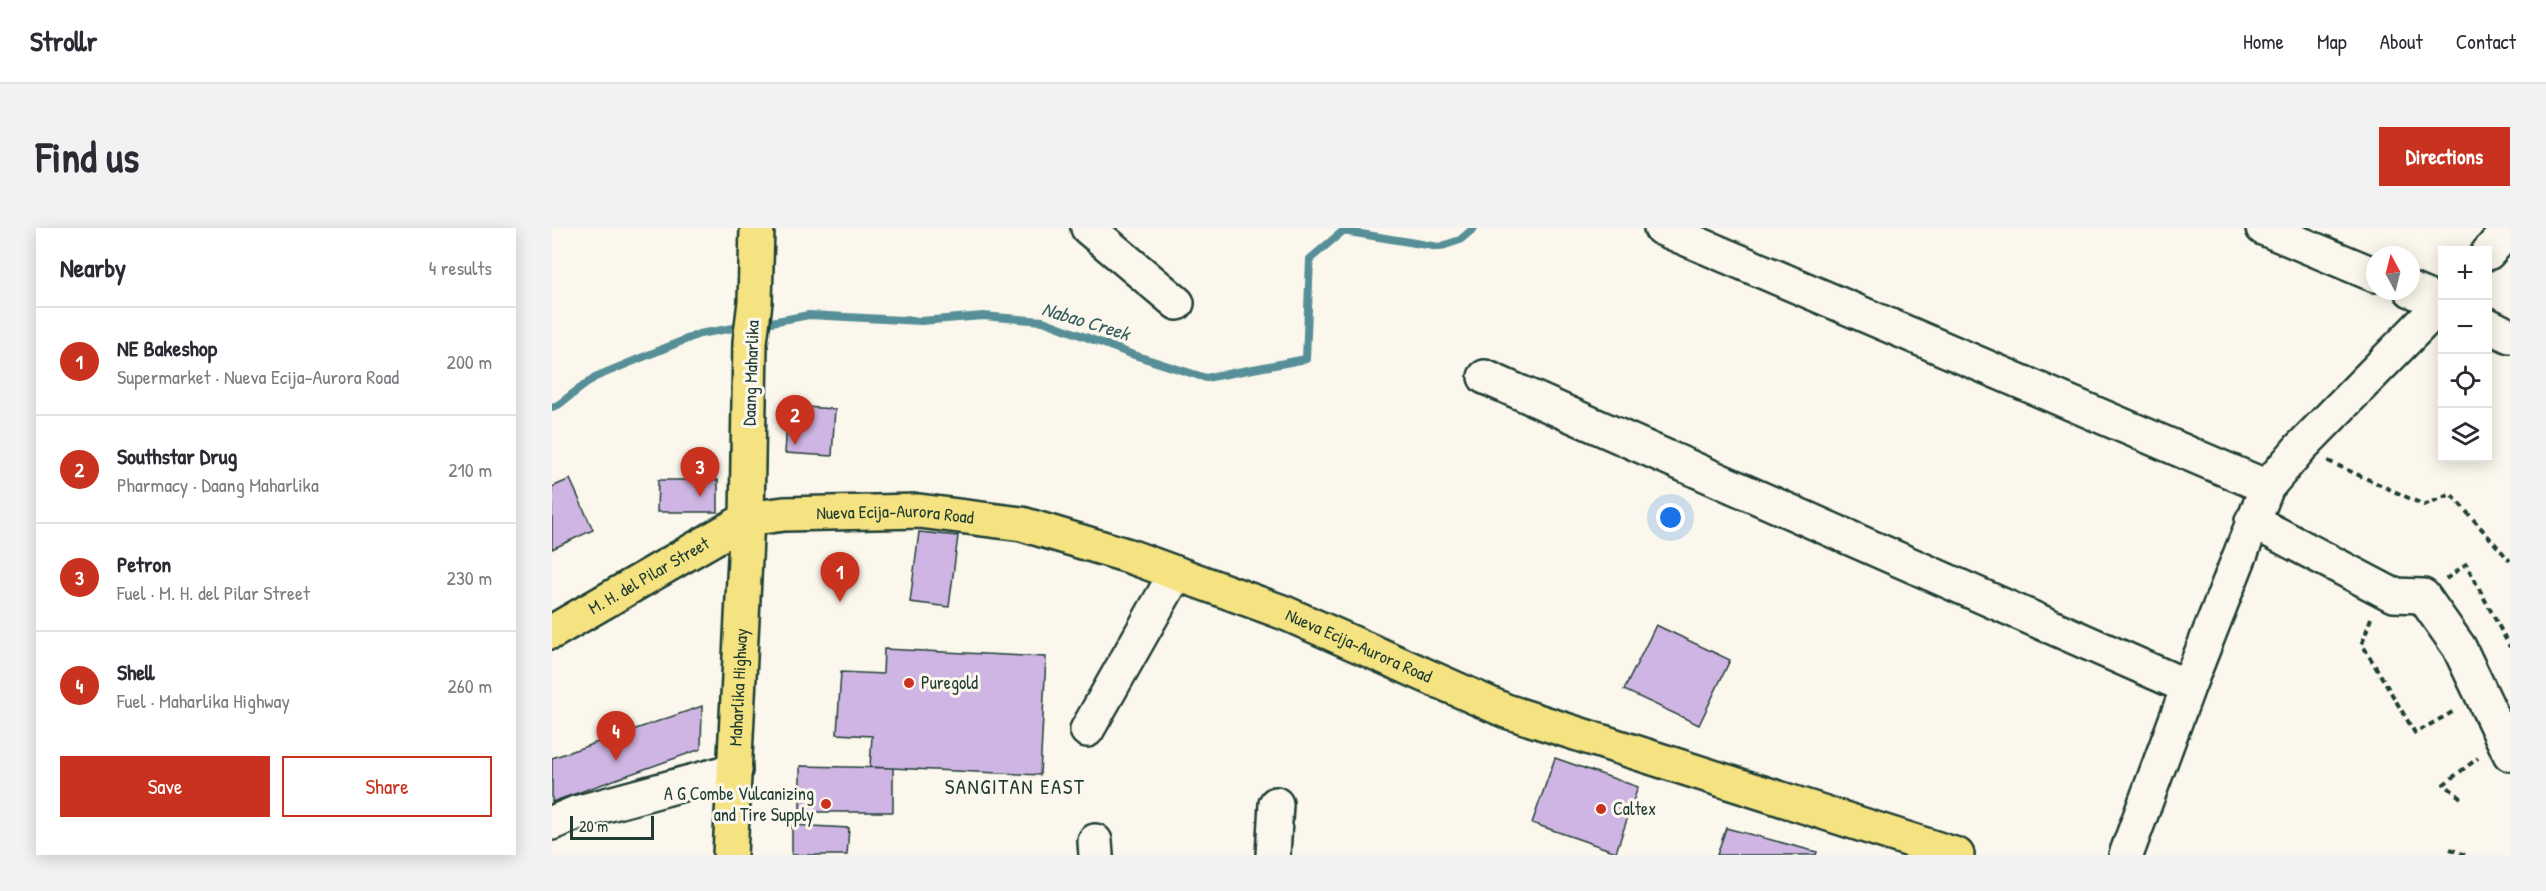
<!DOCTYPE html>
<html lang="en">
<head>
<meta charset="utf-8">
<style>
  body { margin:0; font-family:"Patrick Hand",sans-serif; background:#f2f2f3; color:#2b2b33 }
  .controls { position:absolute; right:18px; top:18px; display:grid; overflow:hidden; border-radius:0px; box-shadow:0 3px 15px #0003 }
  .controls button { width:54px; height:54px; display:grid; place-items:center; padding:0; border:0; border-bottom:2px solid #e1e1e2; background:#fff; color:#2b2b33; font:30px sans-serif }
  .compass { position:absolute; left:1814px; top:18px; width:54px; height:54px; border-radius:50%; background:#fff; box-shadow:0 3px 15px #0003; rotate:353deg }
  .scale { position:absolute; left:18px; bottom:15px; width:84px; box-sizing:border-box; padding-left:6px; border:3px solid #1f3d34; border-top:0; font-size:16px; line-height:21px; white-space:nowrap; color:#1f3d34; -webkit-text-stroke:4px #fbf7ec; paint-order:stroke }
  .you { position:absolute; left:1119px; top:290px; width:21px; height:21px; margin:-15px; border:4px solid #fff; border-radius:50%; background:#1a73e8; box-shadow:0 0 0 9px #1a73e833 }
  .badge { display:grid; place-items:center; width:39px; height:39px; border-radius:50%; background:#c8321e; color:#fff; font-size:20px; font-weight:700 }
  .pin { position:absolute; translate:-50% -50px; filter:drop-shadow(0 2px 3px #0008) }
  .pin::after { content:''; position:absolute; top:32px; width:21px; height:18px; background:inherit; clip-path:polygon(0 0,100% 0,50% 100%) }
  .list { margin:0; padding:0; list-style:none }
  h2 { display:flex; justify-content:space-between; align-items:center; height:78px; margin:0; padding:0 24px; font-size:26px }
  h2 small { font-size:20px; font-weight:400; color:#7c7c81 }
  .list li { display:grid; grid-template-columns:39px 1fr auto; gap:18px; align-items:center; box-sizing:border-box; height:108px; padding:0 24px; border-top:2px solid #e1e1e2 }
  .list b { display:block; font-size:22px; white-space:nowrap }
  .list p { margin:0; font-size:20px; white-space:nowrap; color:#7c7c81 }
  .list em { font-size:20px; font-style:normal; color:#7c7c81 }
  .actions { display:flex; gap:12px; padding:18px 24px }
  .actions a { flex:1; padding:14px 0; border:2px solid #c8321e; border-radius:0px; text-align:center; font-size:21px; color:#c8321e }
  .actions .main { background:#c8321e; color:#fff }
  .icon { flex:none; width:33px; height:33px; fill:none; stroke:currentColor; stroke-width:2; stroke-linecap:round; stroke-linejoin:round }
  .map { position:relative; flex:none; width:1958px; height:627px; overflow:hidden; border-radius:0px }
  header { display:flex; align-items:center; gap:36px; box-sizing:border-box; height:84px; padding:0 30px; background:#fff; border-bottom:2px solid #e1e1e2 }
  header strong { font-size:28px }
  nav { display:flex; gap:33px; margin-inline-start:auto; font-size:21px }
  .intro { display:flex; align-items:center; justify-content:space-between; box-sizing:border-box; height:144px; padding:0 36px }
  h1 { margin:0; font-size:42px }
  .button { padding:15px 27px; border-radius:0px; background:#c8321e; color:#fff; font-size:21px; font-weight:700 }
  main { display:flex; gap:36px; padding:0 36px }
  aside { flex:1; background:#fff; border-radius:0px; box-shadow:0 3px 15px #0003 }
  .map>svg:first-child { display:block }
</style>
</head>
<body>
<header>
<strong>Strollr</strong>
<nav><a>Home</a><a>Map</a><a>About</a><a>Contact</a></nav>
</header>
<div class="intro"><h1>Find us</h1><a class="button">Directions</a></div>
<main>
<aside>
<h2>Nearby<small>4 results</small></h2>
<ul class="list">
<li><span class="badge">1</span><div><b>NE Bakeshop</b><p>Supermarket · Nueva Ecija-Aurora Road</p></div><em>200 m</em></li>
<li><span class="badge">2</span><div><b>Southstar Drug</b><p>Pharmacy · Daang Maharlika</p></div><em>210 m</em></li>
<li><span class="badge">3</span><div><b>Petron</b><p>Fuel · M. H. del Pilar Street</p></div><em>230 m</em></li>
<li><span class="badge">4</span><div><b>Shell</b><p>Fuel · Maharlika Highway</p></div><em>260 m</em></li>
</ul>
<div class="actions"><a class="main">Save</a><a>Share</a></div>
</aside>
<div class="map">
<svg width="1958" height="627" viewBox="0 0 1958 627">
  <rect width="100%" height="100%" fill="#fbf7ec"/>
  <filter id="ink" filterUnits="userSpaceOnUse"><feTurbulence type="fractalNoise" baseFrequency=".0167" numOctaves="2"/><feDisplacementMap in="SourceGraphic" scale="12" xChannelSelector="R" yChannelSelector="G"/><feConvolveMatrix kernelMatrix="1 2 1 2 8 2 1 2 1" color-interpolation-filters="sRGB"/></filter>
  <g filter="url(#ink)">
    <g fill="none" stroke-linecap="round" stroke-linejoin="round">
      <path stroke="#568f97" stroke-width="8" d="M209 96 257 87 369 93 431 88 491 93 579 126 654 150 754 131 758 31 791 3 887 19 908 12 922 0
        M0 179 6 177 43 149 147 106 193 98"/>
    </g>
    <path fill="#cfb5e3" stroke="#1f3d34" stroke-width="1.5" d="M236 178 283 181 280 228 233 225Z
      M18 251 41 302 0 321V259Z
      M106 252H166V284H105Z
      M367 304 406 308 397 379 358 374Z
      M1104 397 1178 432 1147 497 1072 462Z
      M332 421 494 429 488 547 318 539 320 508 285 506 289 444 331 446Z
      M150 478 149 521 0 574V530Z
      M1003 530 1086 559 1064 624 980 595Z
      M248 538 341 540V584H248Z
      M240 597 297 600 295 627H240Z
      M1174 600 1265 624 1264 627H1165Z"/>
    <g fill="none" stroke-linecap="round" stroke-linejoin="round">
      <defs>
        <path id="minor" d="M536 0 625 75
          M1109 0 1715 259
          M1711 0 1823 47
          M1936 25 1958 0
          M1936 97 1958 108
          M933 149 1636 459
          M1700 293 1841 367 1871 368 1907 419 1958 526
          M535 502 624 345
          M0 595 24 585 183 542
          M543 613 544 627
          M721 627 724 576
          M1574 627 1636 459 1715 259 1748 220 1890 75 1859 62"/>
        <g id="major">
          <path id="s1" d="M0 404 195 291"/>
          <path id="s2" d="M178 627 195 291"/>
        </g>
        <g id="highway">
          <path id="s3" d="M205 0 203 74 198 114 195 291 232 286 367 283 470 296 577 328 733 385 954 483 1405 627"/>
        </g>
      </defs>
      <use href="#minor" stroke="#1f3d34" stroke-width="38"/>
      <use href="#major" stroke="#1f3d34" stroke-width="38"/>
      <use href="#highway" stroke="#1f3d34" stroke-width="38"/>
      <path stroke="#1f3d34" stroke-width="4" stroke-dasharray="6 4.5" stroke-linecap="butt" d="M1776 233 1872 277 1899 266 1958 333
        M1894 351 1914 336 1958 419
        M1819 390 1810 416 1863 505 1904 482
        M1909 570 1892 556 1926 530
        M1898 621 1913 627"/>
      <use href="#minor" stroke="#fbf7ec" stroke-width="33"/>
      <use href="#major" stroke="#f5e382" stroke-width="33"/>
      <use href="#highway" stroke="#f5e382" stroke-width="33"/>
    </g>
  </g>
  <g fill="#c8321e" stroke="#fbf7ec" stroke-width="2">
    <circle cx="357" cy="455" r="6"/>
    <circle cx="274" cy="576" r="6"/>
    <circle cx="1049" cy="581" r="6"/>
  </g>
  <g text-anchor="middle" stroke-width="6" stroke-linejoin="round" paint-order="stroke">
    <g font-size="18" fill="#1f3d34" stroke="#fbf7ec">
      <text transform="translate(199 145) rotate(-88)" y="6">Daang Maharlika</text>
      <text dy="6" stroke="none"><textPath href="#s3" startOffset="440">Nueva Ecija-Aurora Road</textPath></text>
      <text dy="6" stroke="none"><textPath href="#s1" startOffset="112">M. H. del Pilar Street</textPath></text>
      <text dy="6" stroke="none"><textPath href="#s3" startOffset="926">Nueva Ecija-Aurora Road</textPath></text>
      <text dy="6" stroke="none"><textPath href="#s2" startOffset="168">Maharlika Highway</textPath></text>
    </g>
    <g font-size="18" fill="#1f3d34" stroke="#fbf7ec" text-anchor="start">
      <text x="369" y="461">Puregold</text>
      <text x="262" y="572" text-anchor="end">A G Combe Vulcanizing<tspan x="262" dy="21">and Tire Supply</tspan></text>
      <text x="1061" y="587">Caltex</text>
    </g>
    <g font-size="20" font-style="italic" fill="#365f5d" stroke="#fbf7ec">
      <text transform="translate(534 93) rotate(17)" y="7">Nabao Creek</text>
    </g>
    <g font-size="21" letter-spacing="1.5" fill="#1f3d34" stroke="#fbf7ec">
      <text x="463" y="566">SANGITAN EAST</text>
    </g>
  </g>
</svg>
<div class="controls">
<button>+</button>
<button>−</button>
<button><svg class="icon" aria-label="locate" viewBox="0 0 24 24"><circle cx="12" cy="12" r="6"/><path d="M12 2v4M12 18v4M2 12h4M18 12h4"/></svg></button>
<button><svg class="icon" aria-label="layers" viewBox="0 0 24 24"><path d="M12 4l9 5-9 5-9-5zM3 14l9 5 9-5"/></svg></button>
</div>
<svg class="compass" viewBox="-18 -18 36 36"><path d="M0-13l5 13h-10z" fill="#e53935"/><path d="M0 13l5-13h-10z" fill="#7c7c81"/></svg>
<div class="scale">20 m</div>
<div class="you"></div>
<div class="pin badge" style="left:288px;top:374px">1</div>
<div class="pin badge" style="left:243px;top:217px">2</div>
<div class="pin badge" style="left:148px;top:269px">3</div>
<div class="pin badge" style="left:64px;top:533px">4</div>
</div>
</main>
</body>
</html>
